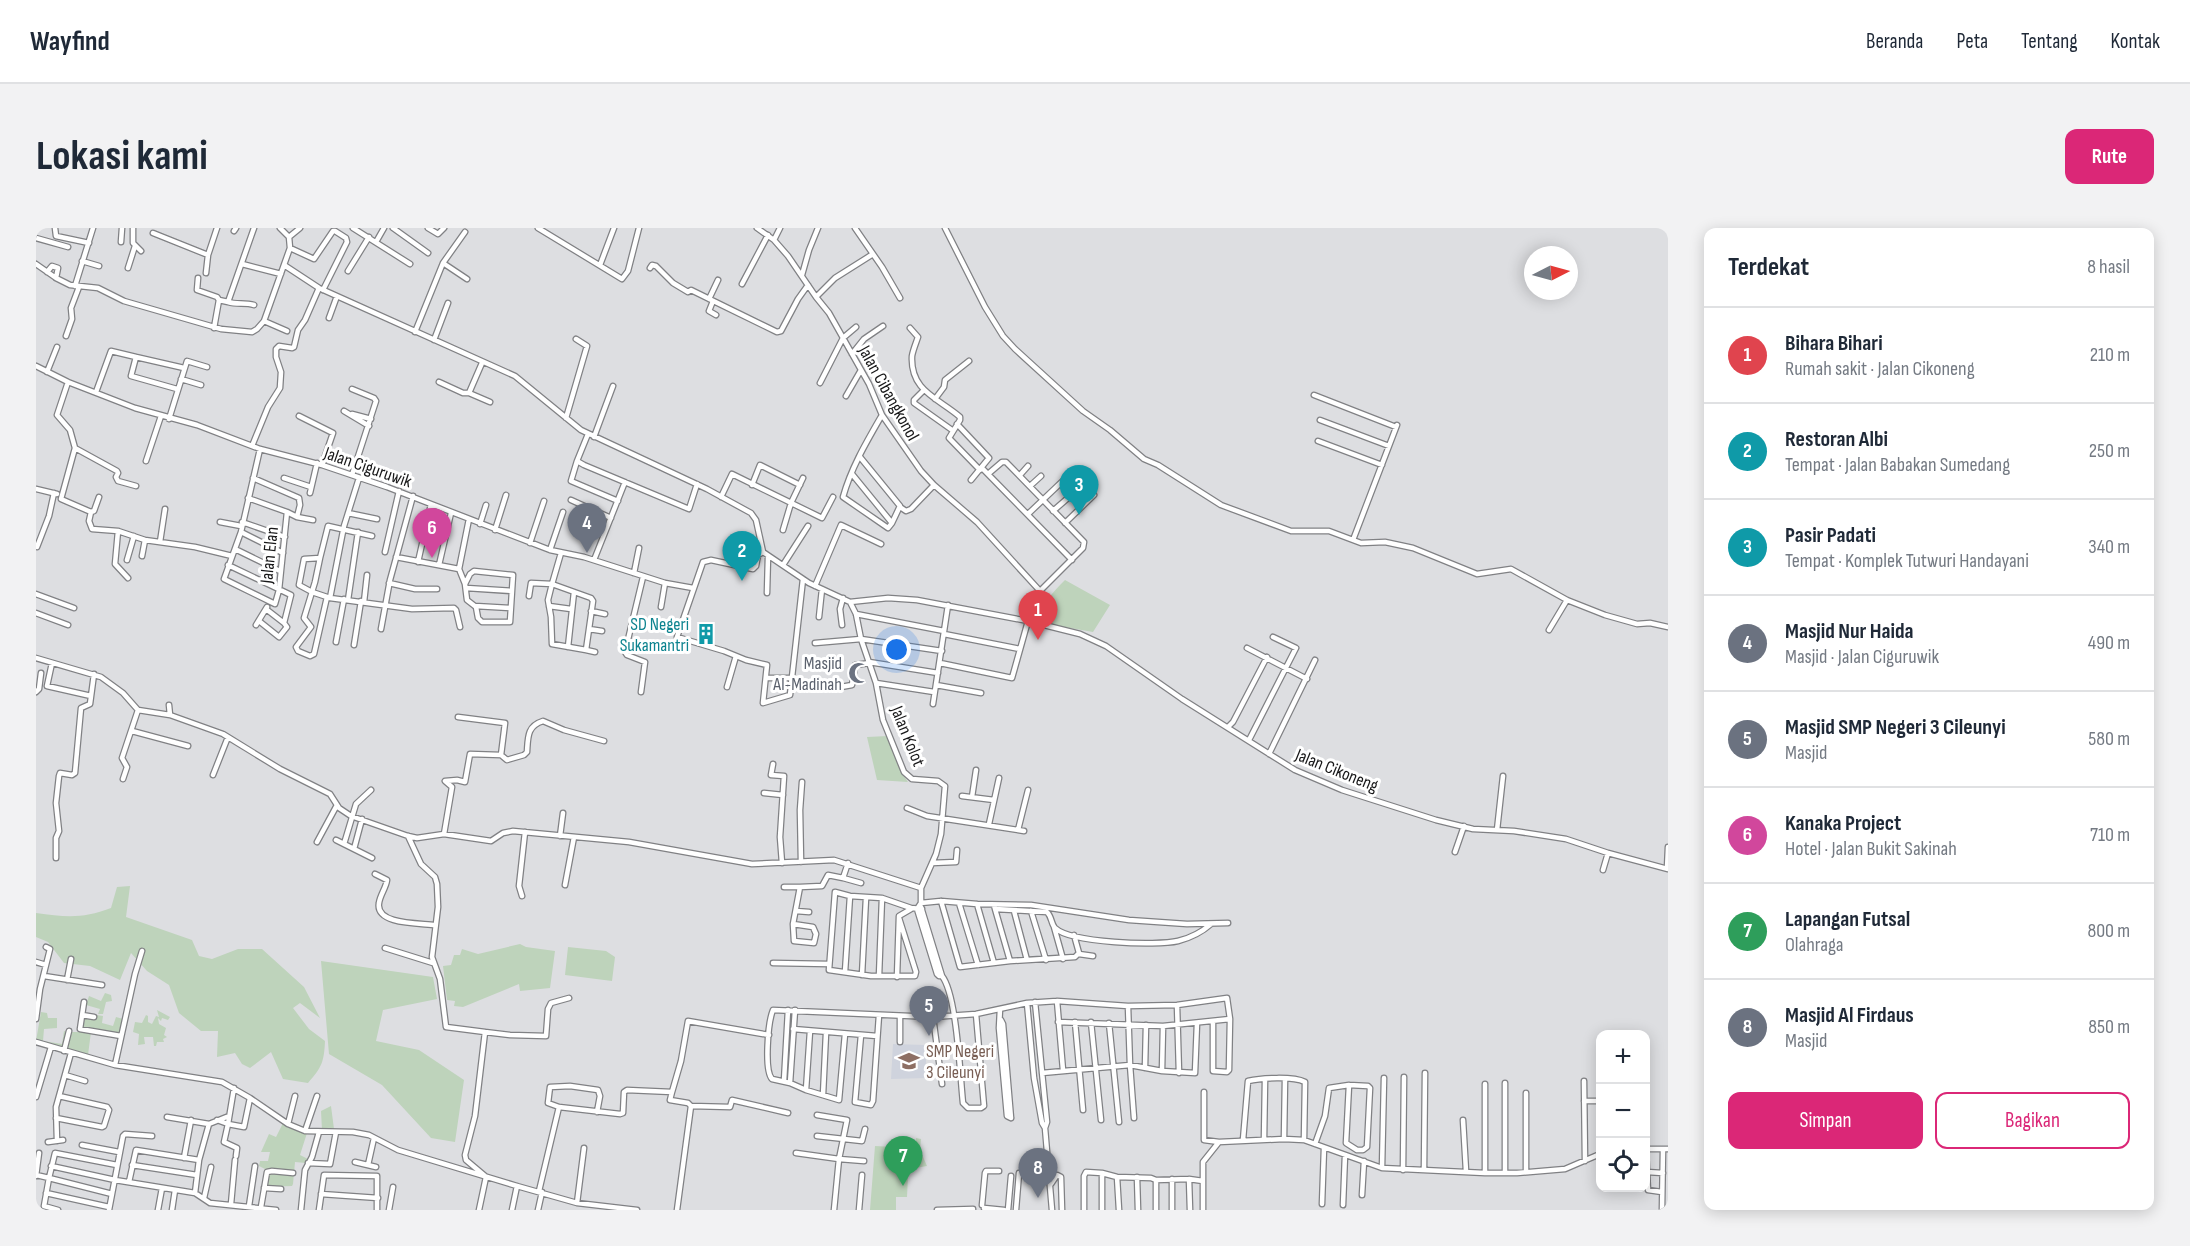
<!DOCTYPE html>
<html lang="id">
<head>
<meta charset="utf-8">
<style>
  body { margin:0; font-family:"Sofia Sans Condensed",sans-serif; background:#f2f2f3; color:#1f2937 }
  .controls { position:absolute; right:18px; bottom:18px; display:grid; overflow:hidden; border-radius:12px; box-shadow:0 3px 15px #0003 }
  .controls button { width:54px; height:54px; display:grid; place-items:center; padding:0; border:0; border-bottom:2px solid #e0e1e3; background:#fff; color:#1f2937; font:30px sans-serif }
  .compass { position:absolute; left:1488px; top:18px; width:54px; height:54px; border-radius:50%; background:#fff; box-shadow:0 3px 15px #0003; rotate:84deg }
  .you { position:absolute; left:861px; top:422px; width:21px; height:21px; margin:-15px; border:4px solid #fff; border-radius:50%; background:#1a73e8; box-shadow:0 0 0 9px #1a73e833 }
  .badge { display:grid; place-items:center; width:39px; height:39px; border-radius:50%; background:#db2777; color:#fff; font-size:20px; font-weight:700 }
  .pin { position:absolute; translate:-50% -50px; filter:drop-shadow(0 2px 3px #0008) }
  .pin::after { content:''; position:absolute; top:32px; width:21px; height:18px; background:inherit; clip-path:polygon(0 0,100% 0,50% 100%) }
  .list { margin:0; padding:0; list-style:none }
  h2 { display:flex; justify-content:space-between; align-items:center; height:78px; margin:0; padding:0 24px; font-size:26px }
  h2 small { font-size:20px; font-weight:400; color:#747a83 }
  .list li { display:grid; grid-template-columns:39px 1fr auto; gap:18px; align-items:center; box-sizing:border-box; height:96px; padding:0 24px; border-top:2px solid #e0e1e3 }
  .list b { display:block; font-size:22px; white-space:nowrap }
  .list p { margin:0; font-size:20px; white-space:nowrap; color:#747a83 }
  .list em { font-size:20px; font-style:normal; color:#747a83 }
  .actions { display:flex; gap:12px; padding:18px 24px }
  .actions a { flex:1; padding:14px 0; border:2px solid #db2777; border-radius:12px; text-align:center; font-size:21px; color:#db2777 }
  .actions .main { background:#db2777; color:#fff }
  .icon { flex:none; width:33px; height:33px; fill:none; stroke:currentColor; stroke-width:2; stroke-linecap:round; stroke-linejoin:round }
  .map { position:relative; flex:none; width:1632px; height:982px; overflow:hidden; border-radius:12px }
  header { display:flex; align-items:center; gap:36px; box-sizing:border-box; height:84px; padding:0 30px; background:#fff; border-bottom:2px solid #e0e1e3 }
  header strong { font-size:28px }
  nav { display:flex; gap:33px; margin-inline-start:auto; font-size:21px }
  .intro { display:flex; align-items:center; justify-content:space-between; box-sizing:border-box; height:144px; padding:0 36px }
  h1 { margin:0; font-size:42px }
  .button { padding:15px 27px; border-radius:12px; background:#db2777; color:#fff; font-size:21px; font-weight:700 }
  main { display:flex; gap:36px; padding:0 36px }
  aside { flex:1; background:#fff; border-radius:12px; box-shadow:0 3px 15px #0003 }
  .map>svg:first-child { display:block }
</style>
</head>
<body>
<header>
<strong>Wayfind</strong>
<nav><a>Beranda</a><a>Peta</a><a>Tentang</a><a>Kontak</a></nav>
</header>
<div class="intro"><h1>Lokasi kami</h1><a class="button">Rute</a></div>
<main>
<div class="map">
<svg width="1632" height="982" viewBox="0 0 1632 982">
  <rect width="100%" height="100%" fill="#dddee1"/>
  <path fill="#cfd3dd" d="M857 816 889 817 891 850 855 851Z"/>
  <path fill="#bed3bb" d="M1029 352 1074 377 1057 404 1000 394C1006 376 1016 365 1029 352Z
    M852 508 865 544 872 554 841 552 831 509Z
    M94 658 90 689 156 712 163 728 176 731 202 721H226L268 759 284 790 264 775 257 780 273 801 289 813C288 834 286 839 272 855L247 851 235 824 214 840 206 836 199 825 181 829 182 803H165L143 785 133 757 111 743 95 725 84 752 54 738 28 735 12 714 0 709V685C29 689 47 691 75 680L81 659Z
    M484 716 490 719 519 723 514 760 484 763 483 756 427 779 418 778 419 773 411 772 407 738 415 737 418 727H424L426 721 442 726Z
    M532 719 570 723 579 729 576 753 529 747Z
    M285 733 397 749 401 771 347 782 340 813 383 822 428 852 419 914 395 910 346 857 293 826Z
    M69 765 75 767 76 773 70 774 67 786H62L64 781 50 777 53 768 65 773Z
    M121 782 134 789 132 792 126 790 125 793 122 790 123 796 130 800 128 807 131 809 127 811 128 814H121L120 818H118L117 809H108L109 816 102 817 103 806 97 804 99 794 106 795 110 787 112 788V794L116 796 120 788 123 789Z
    M5 784 11 785 12 790H21V800L8 801 7 813 26 816 28 803 31 804 28 821 0 813Z
    M48 785 67 788 66 795 77 798 80 789 87 791 84 807 46 800Z
    M36 804H55L52 827 31 822Z
    M295 878 298 901 286 902 285 883Z
    M247 895 271 905 264 927 272 931 270 935 259 934 257 956 256 958 226 959 231 942 223 938 224 933H232L234 924H225L233 906 240 909Z
    M880 910 885 911 884 922 891 938 862 943V947L872 948 871 969H860V982H834L839 918 879 920Z"/>
  <g fill="none" stroke-linecap="round" stroke-linejoin="round">
    <defs>
      <path id="street" d="M19 0 20 8 53 15
        M97 0V15L105 23
        M317 0 374 36
        M357 0 392 25
        M392 0 402 6 408 0
        M502 0 586 51 592 43 603 0
        M721 0 738 12 752 28 780 69 793 85 833 156 846 187 885 243 898 257 941 294 1004 363 992 393 976 450 904 435
        M819 0 846 39 864 70
        M909 0 949 79 967 108 979 121 1047 183 1074 202 1108 231 1122 237 1185 277 1255 303H1293L1325 315 1349 314 1377 320 1441 346 1475 341 1531 372 1569 387 1601 396 1614 395 1632 399
        M198 3 200 0
        M117 5 172 27
        M253 9 264 0
        M0 10 32 19
        M738 12 744 0
        M85 14 86 0
        M340 14 348 0
        M254 20 278 31 297 3H299L310 10 311 14 287 62
        M46 33 63 38
        M407 35 431 51
        M0 36 20 50 34 57 62 60 88 73 185 101 216 104 221 101 228 93 254 20 253 9 244 0
        M206 36 245 46
        M248 37 283 60 479 148 545 202 671 261 715 285 720 292 727 324
        M564 37 578 0
        M92 40 99 18
        M614 40 616 37 620 38 637 55 652 64 655 62 741 104 745 103 762 71 772 57
        M312 43 333 9
        M11 44 16 38 22 40 20 50
        M170 45 172 27 181 0
        M766 47 773 22 782 0
        M162 50 161 62 181 69 183 72
        M706 56 732 7
        M39 58 57 0
        M780 69 799 50 837 26
        M673 71 682 52
        M677 73 673 83 680 87
        M192 74C201 77 209 74 218 77
        M293 90 301 68
        M228 93 251 103
        M178 100 183 72 192 74 218 0
        M874 100 882 109C880 115 877 122 876 128 874 163 902 170 924 189V192L913 210 944 242
        M379 104 407 35 429 4
        M30 108 36 91 35 80 43 59
        M398 112 412 75
        M816 126 828 111 847 98
        M0 138 32 154 99 180 161 197 224 221 286 237 351 259 514 322 548 329 629 355 657 360
        M11 144 21 119
        M145 151 165 157
        M32 154 21 187 34 202 39 220 25 271 55 284 53 293 56 301 82 303 109 312 159 319 196 328
        M403 154 427 165H433L446 135
        M784 155 807 110 820 99
        M141 161 95 148 100 129 148 140
        M887 163 878 172V175L916 202
        M60 164 75 123 100 129
        M433 165 454 174
        M1278 167 1360 199
        M810 168 825 142
        M899 171 908 159 909 152 933 133
        M308 183 333 198
        M316 186 335 191
        M263 188 297 205 286 237
        M530 190 551 118 540 111
        M133 191 151 133 171 139
        M1284 192 1353 218
        M921 196 953 230 935 252
        M552 206 541 233 548 237 653 281 661 256
        M558 209 577 158
        M1282 213 1346 237
        M216 218 232 179 244 160 245 144 240 129V121L243 118 256 120 258 119 262 102 269 92 283 60
        M39 220 81 243 82 245 80 249 82 253 100 258
        M824 229 864 278 856 295 852 300 807 269C815 240 831 213 846 187
        M110 233 125 188
        M541 233 535 253 582 273
        M946 240 1036 332
        M816 246 856 295
        M952 246 966 234H970L1048 314 1047 320 1004 363
        M316 247 340 173 338 170 316 161
        M984 247 992 238
        M217 250 263 270 264 277 261 289 251 284
        M248 250 275 259
        M716 257 724 237 764 257
        M994 258 1005 248
        M0 261 21 266
        M274 265 281 235
        M685 269 696 246 786 290 797 269
        M212 270 251 284 243 362 239 376 188 351 205 304 224 221
        M535 272 575 290
        M864 279 870 283 875 281 898 257
        M1017 283 1055 250
        M55 284 58 283 63 269
        M312 285 341 291
        M992 286 1032 248
        M261 289 277 292
        M184 294 205 298
        M206 294 249 309
        M1029 295 1058 267
        M444 296 450 277
        M459 302 470 267
        M747 302 755 275 767 250
        M82 303 79 336 92 350
        M205 304 247 325
        M539 304 542 298 568 305
        M336 308 292 298 284 330 268 331 263 357 276 364 294 370 376 381 418 380 420 382 424 399
        M1317 312 1361 197
        M124 314 129 281
        M494 315 508 273
        M1 319 13 288 18 265
        M199 321 244 343
        M514 322 527 284
        M349 324 363 263
        M106 328 109 312
        M360 329 423 341
        M284 330 279 354 268 390 275 399 260 419 262 423 274 428 278 426 291 369
        M91 332 98 308
        M558 332 589 254
        M382 334 395 276
        M192 337 255 367 248 395 230 381
        M403 337 415 285
        M747 337 772 298
        M598 345 603 320
        M767 351 754 467 727 475 731 437 710 432 688 423 641 409 667 334 675 332 717 341 720 338 722 327 727 324 773 355 814 374 852 370 881 372 992 393 1044 406 1070 418 1146 471 1259 542 1306 562 1400 592 1437 601 1478 603 1530 611 1572 625 1632 641
        M353 355 379 361H401
        M429 356 434 346 438 343 477 347 474 394H446L442 390 440 379 431 372 429 356 423 341 433 291
        M779 358 805 297 845 316
        M430 360 476 363
        M731 365 732 328
        M0 366 38 380
        M493 368 495 355 516 356 512 372 515 389 516 416 550 422 557 373 555 370 516 356 525 325
        M294 370 308 298 323 250
        M312 372 322 304
        M328 374 331 347
        M814 374 820 386 825 411 840 455 847 492 868 544 876 551 902 553 909 558 905 606 900 626 885 660V675L881 681 901 746 903 748H906C921 767 924 848 927 875L932 880H945L948 878 940 786
        M439 378 474 380
        M513 378 535 381
        M625 379 629 355
        M555 383 569 386
        M0 385 32 397
        M820 386 908 403
        M783 389 786 361
        M223 393 243 409 251 399 248 395
        M220 397 231 379
        M806 397 804 381 807 370
        M345 401 354 352 377 268
        M553 401 566 403
        M1513 402 1531 372
        M908 406 984 421
        M300 414 308 371
        M779 415 825 411 906 423
        M318 417 325 373
        M532 419 538 364
        M1211 420 1271 451
        M550 422 559 424
        M0 430 65 449 87 465 102 482 134 487 187 506 244 541 294 566 303 580 315 588 372 608 381 610 408 606 455 613 467 605 477 603 593 614 716 636 798 632 885 660
        M833 434 902 445
        M16 435 11 458 55 468
        M731 450H755
        M840 455 898 464
        M900 457 945 465
        M691 459 700 428
        M805 459 816 457 819 437 834 435
        M0 464 3 461 5 445
        M605 464 609 434 591 427 589 424 607 349
        M897 476 912 377
        M133 477 134 487
        M422 489 469 495 465 527
        M1192 499 1197 494 1231 429
        M96 503 152 518
        M1213 512 1260 420 1237 409
        M1233 526 1279 432
        M737 536 735 547 748 548 744 609 746 635
        M177 547 192 509
        M87 551 91 539 86 530 102 482
        M728 565 747 567
        M926 568 958 572
        M936 569 940 542
        M871 580 891 588 988 603
        M953 596 963 550
        M982 602 992 562
        M1461 602 1467 548
        M408 606 416 559 409 553 421 552 429 554 434 526 465 527 471 532 488 527 491 524C492 509 491 498 507 493L528 502 568 513
        M372 608 385 636 399 649 401 656 402 679 396 729 404 751 410 799 449 804 439 888 429 927 430 932 449 948
        M524 608 527 585
        M300 612 336 630
        M281 614 301 577
        M308 616 320 576 335 562
        M318 621 326 591
        M1419 624 1428 598
        M20 630V610L23 603 20 575 23 548 24 545 36 547 39 545 45 480 54 476 58 446
        M765 634 764 582 766 554
        M896 635 920 634 921 622
        M1631 640 1632 619
        M1567 642 1572 625
        M339 646 351 652C350 660 344 667 343 675 339 697 384 695 399 697
        M807 650 825 655
        M529 657 538 609
        M748 659H764
        M486 668 483 658 489 604
        M905 673 924 739 974 733 1039 729 1043 725 1038 707
        M885 675 905 673 941 676 995 677 1093 692 1151 696 1192 695
        M923 675 942 737
        M941 676 958 735
        M958 677 959 681 1011 684C1016 689 1015 696 1019 700 1035 715 1121 718 1142 713 1154 710 1166 704 1175 696
        M885 679 906 748
        M959 681 974 733
        M760 683 773 684
        M978 683 991 732
        M995 683 1010 732
        M863 690 880 744 879 748H835L793 742 799 664 814 668 846 670 875 680 886 681
        M757 696 758 713 778 715 780 706 777 699 757 696 764 659 786 658 792 647 807 650 812 635
        M1018 699 1027 731
        M349 720 397 735
        M1043 726 1057 728
        M0 734 10 737
        M737 735 793 736
        M809 744 814 668
        M826 747 830 670
        M8 748 66 757
        M843 748 846 670
        M861 749 863 688 875 681
        M31 752 35 731
        M1021 773 1027 842
        M48 774 44 801 85 808
        M999 774 1011 894 1009 900 1016 982
        M991 775 998 850 1006 895 1009 900
        M1141 777 1143 845
        M1092 778 1094 837 1098 890
        M964 781 963 800 971 888 975 890
        M759 782 754 855 770 862
        M46 787 58 789
        M864 788V814
        M0 791 4 761 14 721 10 719
        M965 792 967 796 975 890
        M1022 794 1127 798 1194 791
        M1039 794 1047 882
        M1055 794 1065 892
        M1073 795 1083 894
        M757 801 841 808
        M774 803 770 862 803 872 809 806
        M449 804 474 807 510 808 512 781 515 775 533 770
        M825 807 819 874 835 877 837 873 843 787
        M0 814 79 837 186 854 214 870 252 896 269 903 317 904 333 907 362 922 481 958 541 975 601 982
        M28 823 33 803
        M79 837 99 746 106 723
        M1109 840 1110 797
        M1126 843 1127 798
        M1006 845 1094 837 1126 843 1159 845 1161 795
        M29 847 49 853
        M748 853 752 782
        M1548 853 1549 933
        M754 855 736 851C728 842 732 794 737 782L897 789
        M1469 855V945
        M906 856 897 789 940 786 991 775 1021 773 1092 778 1141 777 1191 770 1194 791 1193 842 1191 844 1177 843V793
        M198 860 192 896 208 899 214 870
        M636 864 645 833 652 793 733 807
        M1168 864V912L1183 914
        M1490 865V944
        M787 867 790 805
        M0 869 15 819
        M1548 873H1564
        M655 878 694 879 696 872 752 885
        M523 879 584 886 587 885 588 864 591 862 636 864 634 872 652 875 655 878 641 982
        M781 887 811 892 803 931 828 933
        M131 889 173 896
        M20 890 66 899 68 898 73 882 71 879 23 868
        M181 892 192 896 188 914 201 920 200 928
        M1427 892 1430 943
        M252 896 259 868
        M269 903 281 868
        M781 908 826 913 829 901
        M1248 911 1249 851
        M1207 912 1212 853C1225 850 1257 848 1269 854L1268 912
        M1228 912 1229 852
        M21 913 20 879 35 825
        M12 914 27 912
        M1279 916 1289 888 1293 860 1313 857 1310 915 1321 922H1327L1331 919 1334 860 1332 858 1313 857
        M46 917 83 924
        M1610 920 1611 944 1627 945
        M1610 921H1632
        M760 925 803 931 798 982
        M148 930 155 892
        M319 934 340 939
        M272 935 294 936 300 904
        M96 937 161 947
        M332 937 338 910
        M15 938 79 952 159 965 174 975 240 982
        M1346 940 1348 850
        M1367 942 1368 849
        M1388 942 1389 845
        M1611 944 1612 962 1626 964
        M1066 945 1081 949 1115 950 1120 952 1153 951 1167 953
        M1449 945V856
        M0 947 13 950 8 978 22 982
        M0 948 3 925
        M1081 949 1083 982
        M1101 949 1102 982
        M1136 951V982
        M1153 951 1154 982
        M93 954 100 922 163 932
        M1015 956 1021 947 1025 949 1026 982
        M228 960 245 961
        M503 963 523 879 512 875 514 859 534 858 562 862 564 868 561 884
        M10 965 73 979
        M159 965 163 932 173 896 193 888
        M76 966 13 950 19 925 81 937
        M285 966 342 970
        M1326 967 1328 933
        M168 970 175 939
        M541 975 548 920
        M195 976 199 932
        M1286 976 1288 920
        M946 977 949 945 950 943H963
        M1307 977 1309 927
        M213 978 219 938
        M225 979 231 944 236 943 257 945
        M948 980 968 982
        M73 982 87 908 89 906 116 908
        M122 982 126 960
        M136 982 139 962
        M265 982 269 942 276 929 283 904
        M283 982 288 947 341 948V982
        M353 982 357 959
        M443 982 450 949
        M476 982 481 958
        M502 982 506 964
        M823 982 826 947
        M901 982 937 981
        M972 982 975 948
        M980 982 983 945
        M1048 982V948L1050 944 1066 945V982
        M1120 982V952
        M1167 982V934L1183 914 1248 911 1268 912 1346 940 1449 945H1481L1529 941 1564 926
        M1626 982 1627 921"/>
    </defs>
    <use href="#street" stroke="#808184" stroke-width="7"/>
    <use href="#street" stroke="#fff" stroke-width="4.5"/>
  </g>
  <defs>
    <symbol id="building-bare" viewBox="-9 -9 18 18"><path d="M-4-6H4V6H1V3H-1V6H-4ZM-2.5-4.3h1.7v1.8h-1.7ZM.8-4.3h1.7v1.8H.8ZM-2.5-1h1.7V.8h-1.7ZM.8-1h1.7V.8H.8Z" fill="#0f9aa8" stroke="#fff" stroke-width="2.5" paint-order="stroke"/></symbol>
    <symbol id="mosque-bare" viewBox="-9 -9 18 18"><path d="M3.5-4.9A6 6 0 1 0 3.5 4.9A5 5 0 1 1 3.5-4.9Z" fill="#6b7280" stroke="#fff" stroke-width="2.5" paint-order="stroke"/></symbol>
    <symbol id="school-bare" viewBox="-9 -9 18 18"><path d="M0-5L7-2L0 1L-7-2ZM-4 1L0 2.5L4 1V4Q0 6-4 4Z" fill="#8d6e63" stroke="#fff" stroke-width="2.5" paint-order="stroke"/></symbol>
  </defs>
  <g fill-rule="evenodd">
    <use href="#building-bare" x="655" y="391" width="30" height="30"/>
    <use href="#mosque-bare" x="808" y="430" width="30" height="30"/>
    <use href="#school-bare" x="858" y="818" width="30" height="30"/>
  </g>
  <g text-anchor="middle" stroke-width="6" stroke-linejoin="round" paint-order="stroke">
    <g font-size="18" fill="#171718" stroke="#fff">
      <text transform="translate(853 165) rotate(61)" y="6">Jalan Cibangkonol</text>
      <text transform="translate(332 239) rotate(19)" y="6">Jalan Ciguruwik</text>
      <text transform="translate(233 327) rotate(-84)" y="6">Jalan Elan</text>
      <text transform="translate(872 508) rotate(68)" y="6">Jalan Kolot</text>
      <text transform="translate(1301 542) rotate(22)" y="6">Jalan Cikoneng</text>
    </g>
    <g font-size="18" fill="#0d838f" stroke="#fff" text-anchor="end">
      <text x="653" y="402">SD Negeri<tspan x="653" dy="21">Sukamantri</tspan></text>
    </g>
    <g font-size="18" fill="#5b616d" stroke="#fff" text-anchor="end">
      <text x="806" y="441">Masjid<tspan x="806" dy="21">Al-Madinah</tspan></text>
    </g>
    <g font-size="18" fill="#785e54" stroke="#fff" text-anchor="start">
      <text x="890" y="829">SMP Negeri<tspan x="890" dy="21">3 Cileunyi</tspan></text>
    </g>
  </g>
</svg>
<div class="controls">
<button>+</button>
<button>−</button>
<button><svg class="icon" aria-label="locate" viewBox="0 0 24 24"><circle cx="12" cy="12" r="6"/><path d="M12 2v4M12 18v4M2 12h4M18 12h4"/></svg></button>
</div>
<svg class="compass" viewBox="-18 -18 36 36"><path d="M0-13l5 13h-10z" fill="#e53935"/><path d="M0 13l5-13h-10z" fill="#747a83"/></svg>
<div class="you"></div>
<div class="pin badge" style="left:1002px;top:412px;background:#e0444e">1</div>
<div class="pin badge" style="left:706px;top:353px;background:#0f9aa8">2</div>
<div class="pin badge" style="left:1043px;top:287px;background:#0f9aa8">3</div>
<div class="pin badge" style="left:551px;top:325px;background:#6b7280">4</div>
<div class="pin badge" style="left:893px;top:808px;background:#6b7280">5</div>
<div class="pin badge" style="left:396px;top:330px;background:#d1479c">6</div>
<div class="pin badge" style="left:867px;top:958px;background:#2e9e5b">7</div>
<div class="pin badge" style="left:1002px;top:970px;background:#6b7280">8</div>
</div>
<aside>
<h2>Terdekat<small>8 hasil</small></h2>
<ul class="list">
<li><span class="badge" style="background:#e0444e">1</span><div><b>Bihara Bihari</b><p>Rumah sakit · Jalan Cikoneng</p></div><em>210 m</em></li>
<li><span class="badge" style="background:#0f9aa8">2</span><div><b>Restoran Albi</b><p>Tempat · Jalan Babakan Sumedang</p></div><em>250 m</em></li>
<li><span class="badge" style="background:#0f9aa8">3</span><div><b>Pasir Padati</b><p>Tempat · Komplek Tutwuri Handayani</p></div><em>340 m</em></li>
<li><span class="badge" style="background:#6b7280">4</span><div><b>Masjid Nur Haida</b><p>Masjid · Jalan Ciguruwik</p></div><em>490 m</em></li>
<li><span class="badge" style="background:#6b7280">5</span><div><b>Masjid SMP Negeri 3 Cileunyi</b><p>Masjid</p></div><em>580 m</em></li>
<li><span class="badge" style="background:#d1479c">6</span><div><b>Kanaka Project</b><p>Hotel · Jalan Bukit Sakinah</p></div><em>710 m</em></li>
<li><span class="badge" style="background:#2e9e5b">7</span><div><b>Lapangan Futsal</b><p>Olahraga</p></div><em>800 m</em></li>
<li><span class="badge" style="background:#6b7280">8</span><div><b>Masjid Al Firdaus</b><p>Masjid</p></div><em>850 m</em></li>
</ul>
<div class="actions"><a class="main">Simpan</a><a>Bagikan</a></div>
</aside>
</main>
</body>
</html>
